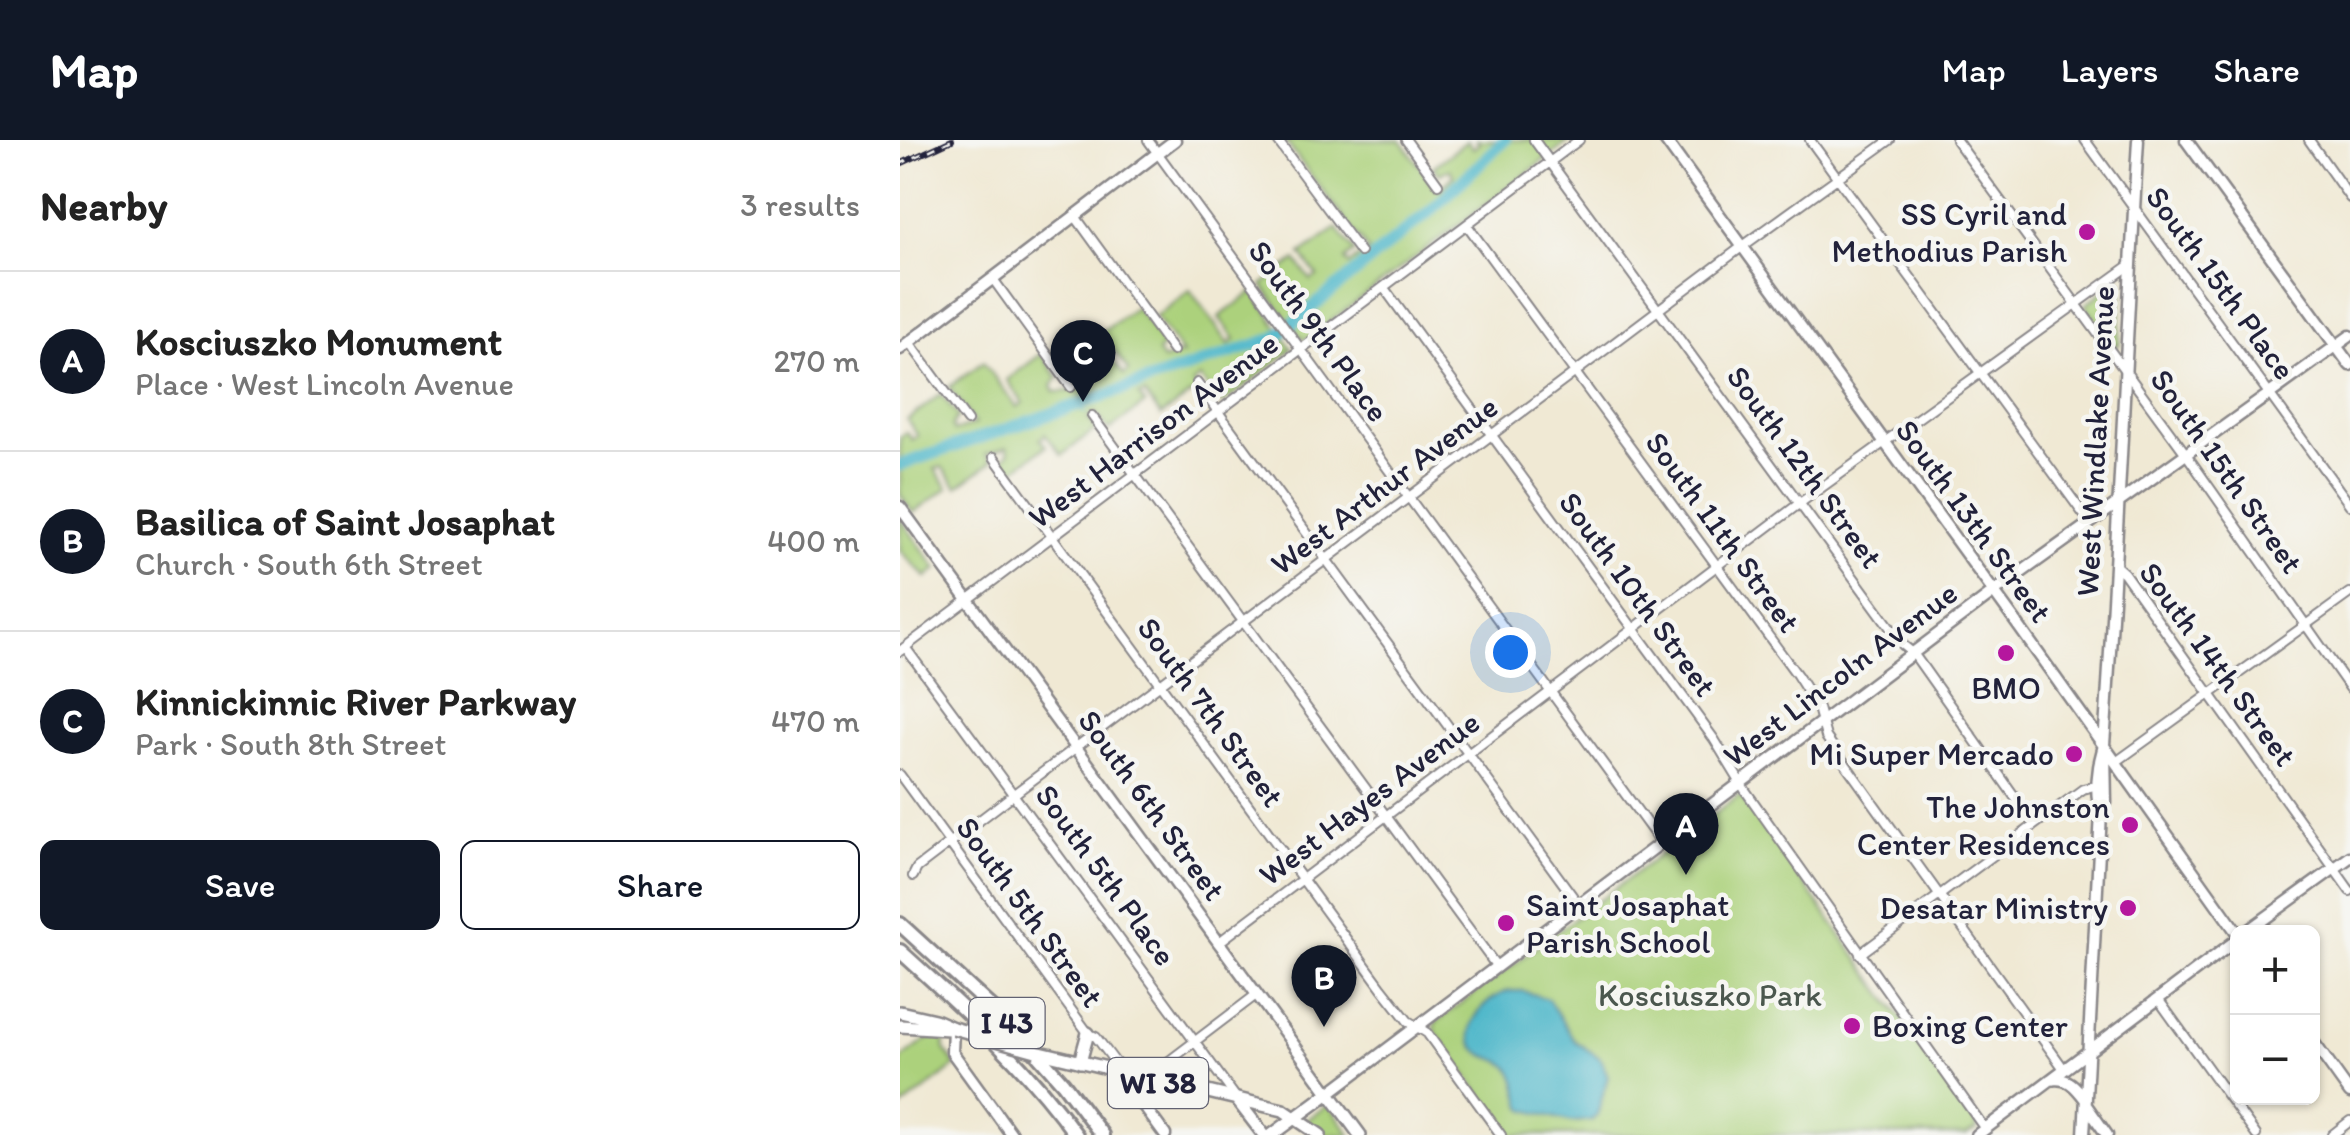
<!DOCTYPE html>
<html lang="en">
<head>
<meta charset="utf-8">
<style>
  body { margin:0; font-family:Itim,sans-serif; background:#f6f6f6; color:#222 }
  .controls { position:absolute; right:30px; bottom:30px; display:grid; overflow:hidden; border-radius:15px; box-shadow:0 2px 8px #0004 }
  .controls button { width:90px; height:90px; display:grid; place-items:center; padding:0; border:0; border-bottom:2px solid #e0e0e0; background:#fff; color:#222; font:50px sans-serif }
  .you { position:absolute; left:610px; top:512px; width:35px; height:35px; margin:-25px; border:8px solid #fff; border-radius:50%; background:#1a73e8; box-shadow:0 0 0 15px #1a73e833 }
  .badge { display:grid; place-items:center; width:65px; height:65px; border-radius:50%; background:#111827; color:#fff; font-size:32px; font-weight:700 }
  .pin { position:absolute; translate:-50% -82px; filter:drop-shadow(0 2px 5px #0008) }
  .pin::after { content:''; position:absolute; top:52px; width:35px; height:30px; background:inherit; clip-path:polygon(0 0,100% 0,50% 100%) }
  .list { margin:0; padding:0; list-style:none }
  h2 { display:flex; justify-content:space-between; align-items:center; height:130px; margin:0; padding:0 40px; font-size:42px }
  h2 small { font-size:32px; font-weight:400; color:#767676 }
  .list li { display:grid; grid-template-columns:65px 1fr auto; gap:30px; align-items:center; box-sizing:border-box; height:180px; padding:0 40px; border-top:2px solid #e0e0e0 }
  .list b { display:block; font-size:38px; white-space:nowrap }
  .list p { margin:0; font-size:32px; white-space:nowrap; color:#767676 }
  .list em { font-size:32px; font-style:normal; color:#767676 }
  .actions { display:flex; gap:20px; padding:30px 40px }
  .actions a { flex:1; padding:22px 0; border:2px solid #111827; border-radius:15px; text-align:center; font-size:35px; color:#111827 }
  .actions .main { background:#111827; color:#fff }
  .map { position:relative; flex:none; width:1450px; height:995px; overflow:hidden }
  header { display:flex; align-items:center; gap:60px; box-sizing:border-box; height:140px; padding:0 50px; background:#111827; color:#fff }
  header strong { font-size:48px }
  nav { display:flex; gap:55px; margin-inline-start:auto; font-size:35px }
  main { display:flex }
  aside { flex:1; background:#fff }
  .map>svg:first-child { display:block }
</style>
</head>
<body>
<header>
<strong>Map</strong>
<nav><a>Map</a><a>Layers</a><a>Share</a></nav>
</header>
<main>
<aside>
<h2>Nearby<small>3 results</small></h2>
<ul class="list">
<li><span class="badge">A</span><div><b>Kosciuszko Monument</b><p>Place · West Lincoln Avenue</p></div><em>270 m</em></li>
<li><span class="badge">B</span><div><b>Basilica of Saint Josaphat</b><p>Church · South 6th Street</p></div><em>400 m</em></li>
<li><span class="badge">C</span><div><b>Kinnickinnic River Parkway</b><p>Park · South 8th Street</p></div><em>470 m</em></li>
</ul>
<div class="actions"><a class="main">Save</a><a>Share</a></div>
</aside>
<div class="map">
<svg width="1450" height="995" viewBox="0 0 1450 995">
  <rect width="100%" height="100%" fill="#f6f6f2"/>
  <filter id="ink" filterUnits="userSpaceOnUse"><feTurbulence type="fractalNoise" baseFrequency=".01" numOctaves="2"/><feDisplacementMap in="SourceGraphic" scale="20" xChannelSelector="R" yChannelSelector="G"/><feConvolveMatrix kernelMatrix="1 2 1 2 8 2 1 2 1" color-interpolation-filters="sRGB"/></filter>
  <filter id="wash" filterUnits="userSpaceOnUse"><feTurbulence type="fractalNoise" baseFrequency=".0048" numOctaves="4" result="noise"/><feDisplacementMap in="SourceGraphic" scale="40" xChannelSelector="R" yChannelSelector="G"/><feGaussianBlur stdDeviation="2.25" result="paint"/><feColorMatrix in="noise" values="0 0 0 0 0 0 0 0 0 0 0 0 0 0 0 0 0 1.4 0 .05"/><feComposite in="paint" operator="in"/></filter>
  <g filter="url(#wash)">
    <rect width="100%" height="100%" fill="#f0e9d4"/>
    <path fill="#acd17b" stroke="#677a5b" stroke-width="2.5" d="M384 0H501L534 46 540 49 554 36 550 29 539 34 533 27 567 1 573 8 579 4 576 0H671L407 199H402L362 145 396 120 411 140 417 136 401 114 437 88 455 112 445 120 449 125 468 110Z
      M1219 139 1222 143 1219 205 1215 206 1185 165Z
      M290 150 329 204 335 199 319 177 354 151 392 209 322 264 300 238 293 243 297 250 261 276 245 254 239 256 245 264 209 290 195 272 188 278 196 289 162 315 145 294 140 299 146 306 111 332 102 320 109 313 107 307 86 314 92 322 57 347 42 327 35 329 48 348 13 373 0 354V297L7 292 12 300 18 296 7 280 41 254 58 276 52 286 54 291 75 284 49 247 83 222 117 267 123 263 107 240 141 214 158 237 152 246 155 252 170 251 176 245 155 216 189 190 224 235 229 231 201 193 236 167 263 205 258 213 263 220 282 214 255 177Z
      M0 378 37 429 26 437 0 411Z
      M840 655 1076 982 1077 990 1066 995H610L535 891V883Z
      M34 894 44 897 45 910 56 926 0 969V920Z
      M428 965 430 966 451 995H425L405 981Z"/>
    <path fill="#4cb6c9" stroke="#376c82" stroke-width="2.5" d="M608 851H623L648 859 675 901 700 918 708 936 697 975 692 980 672 982 626 970 623 967C619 955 618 940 611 930 602 917 588 920 578 911 556 889 587 857 608 851Z"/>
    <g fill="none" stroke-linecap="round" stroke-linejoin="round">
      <path stroke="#4cb6c9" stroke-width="2.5" d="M174 265 186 273"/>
      <path stroke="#4cb6c9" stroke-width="12" d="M0 325 375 198 531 70 605 0"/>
    </g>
  </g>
  <g filter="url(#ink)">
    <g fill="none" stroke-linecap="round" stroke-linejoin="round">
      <defs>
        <path id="street" d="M248 0 761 703
          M377 0 460 112
          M506 0 538 44
          M634 0 1003 505 1013 513 1134 684
          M910 0 1190 383
          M1056 0 1286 314 1450 548
          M1185 0 1450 365
          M1409 0 1450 58
          M175 76 273 211
          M567 85 897 535 918 568 926 597 1164 929
          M93 139 171 247
          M484 148 814 599 845 650 1085 989
          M9 202 67 281
          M297 243 679 765
          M192 276 597 827
          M94 317 482 848 508 881 527 893 601 995
          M1215 425 1224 433 1450 751
          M5 507 337 959
          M0 511 679 0
          M1216 622 1450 453
          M0 635 188 893 196 897 221 930
          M13 736 17 728 118 651 843 106 990 0
          M318 803 900 363 1229 126
          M960 814 1183 649 1198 645
          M1258 859 1356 995
          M248 937 356 855
          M1432 995 1450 981"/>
        <path id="secondary" d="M765 0 1115 481 1338 794
          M1286 0 1450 225
          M0 209 275 0
          M0 367 429 953 1094 452 1450 196
          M1201 673C1194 653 1198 625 1204 605 1218 403 1226 202 1238 0
          M1346 792 1450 717
          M53 888 52 912 112 995
          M1412 900 1450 953
          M245 939 238 946V958L265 995
          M1150 940C1168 936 1176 947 1186 960
          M1186 965 1207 995
          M1077 995 1338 799
          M1184 995 1201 673 1206 663 1205 611"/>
        <path id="primary" d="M0 872 35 880 53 888
          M0 886 49 889
          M136 911 383 970 420 995
          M180 922 188 893
          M337 960 364 995
          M372 995 429 953 460 995"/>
        <path id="highway" d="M0 784 119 893 163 943 202 995
          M0 811C64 869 126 925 176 995"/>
      </defs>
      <use href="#street" stroke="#898688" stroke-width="12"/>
      <use href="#secondary" stroke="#898688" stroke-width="15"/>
      <use href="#primary" stroke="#898688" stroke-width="16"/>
      <use href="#highway" stroke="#898688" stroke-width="18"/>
      <use href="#street" stroke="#fff" stroke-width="8"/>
      <use href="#secondary" stroke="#fff" stroke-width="10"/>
      <use href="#primary" stroke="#fff" stroke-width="11"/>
      <use href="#highway" stroke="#fff" stroke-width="12"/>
      <defs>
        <path id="rail" d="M0 24 52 0"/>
      </defs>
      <use href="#rail" stroke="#22223b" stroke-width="6"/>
      <use href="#rail" stroke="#f6f6f2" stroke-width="2.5" stroke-dasharray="8" stroke-linecap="butt"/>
      <defs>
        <path id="primary-bridge" d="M53 888 136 911"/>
      </defs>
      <use href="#primary-bridge" stroke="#898688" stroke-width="16" stroke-linecap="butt"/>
      <use href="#primary-bridge" stroke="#fff" stroke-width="11"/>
    </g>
  </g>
  <g fill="#b5179e" stroke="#f6f6f2" stroke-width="4">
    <circle cx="1187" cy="92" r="10"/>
    <circle cx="1106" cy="513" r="10"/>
    <circle cx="1174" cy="614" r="10"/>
    <circle cx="1230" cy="685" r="10"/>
    <circle cx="1228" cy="768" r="10"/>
    <circle cx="606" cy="783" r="10"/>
    <circle cx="952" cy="886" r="10"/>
  </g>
  <g text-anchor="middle" stroke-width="9" stroke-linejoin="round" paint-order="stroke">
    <g fill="#f6f6f2" stroke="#626272" stroke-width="2.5">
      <rect x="69.5" y="858" width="75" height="50" rx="8"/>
      <rect x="208" y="918" width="100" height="50" rx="8"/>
    </g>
    <g font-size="30" font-weight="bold" fill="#22223b">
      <text x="107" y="893">I 43</text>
      <text x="258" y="953">WI 38</text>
    </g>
    <g font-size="32" fill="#22223b" stroke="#f6f6f2" text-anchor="end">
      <text x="1167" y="85">SS Cyril and<tspan x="1167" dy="37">Methodius Parish</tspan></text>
      <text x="1106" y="559" text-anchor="middle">BMO</text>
      <text x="1154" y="625">Mi Super Mercado</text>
      <text x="1210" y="678">The Johnston<tspan x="1210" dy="37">Center Residences</tspan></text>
      <text x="626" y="776" text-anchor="start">Saint Josaphat<tspan x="626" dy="37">Parish School</tspan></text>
      <text x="1208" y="779">Desatar Ministry</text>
      <text x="972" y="897" text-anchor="start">Boxing Center</text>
    </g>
    <g font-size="32" fill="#22223b" stroke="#f6f6f2">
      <text transform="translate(1321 143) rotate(54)" y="11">South 15th Place</text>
      <text transform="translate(419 191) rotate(54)" y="11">South 9th Place</text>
      <text transform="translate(253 290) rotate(-37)" y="11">West Harrison Avenue</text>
      <text transform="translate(1195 301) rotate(-87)" y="11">West Windlake Avenue</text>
      <text transform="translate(905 327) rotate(54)" y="11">South 12th Street</text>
      <text transform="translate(1327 331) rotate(55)" y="11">South 15th Street</text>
      <text transform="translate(484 345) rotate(-37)" y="11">West Arthur Avenue</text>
      <text transform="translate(1074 381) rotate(54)" y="11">South 13th Street</text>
      <text transform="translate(823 392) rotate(54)" y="11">South 11th Street</text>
      <text transform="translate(738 454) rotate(54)" y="11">South 10th Street</text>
      <text transform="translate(1318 524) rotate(54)" y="11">South 14th Street</text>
      <text transform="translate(940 534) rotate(-37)" y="11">West Lincoln Avenue</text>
      <text transform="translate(311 572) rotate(54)" y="11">South 7th Street</text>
      <text transform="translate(469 658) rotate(-37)" y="11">West Hayes Avenue</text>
      <text transform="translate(252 665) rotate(54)" y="11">South 6th Street</text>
      <text transform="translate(206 735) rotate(54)" y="11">South 5th Place</text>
      <text transform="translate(130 772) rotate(54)" y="11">South 5th Street</text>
    </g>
    <g font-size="32" fill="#4b574e" stroke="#f6f6f2">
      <text x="810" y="866">Kosciuszko Park</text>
    </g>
  </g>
</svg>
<div class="controls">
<button>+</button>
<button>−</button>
</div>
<div class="you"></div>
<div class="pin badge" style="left:786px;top:735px">A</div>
<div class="pin badge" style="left:424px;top:887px">B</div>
<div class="pin badge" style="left:183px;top:262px">C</div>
</div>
</main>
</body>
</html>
